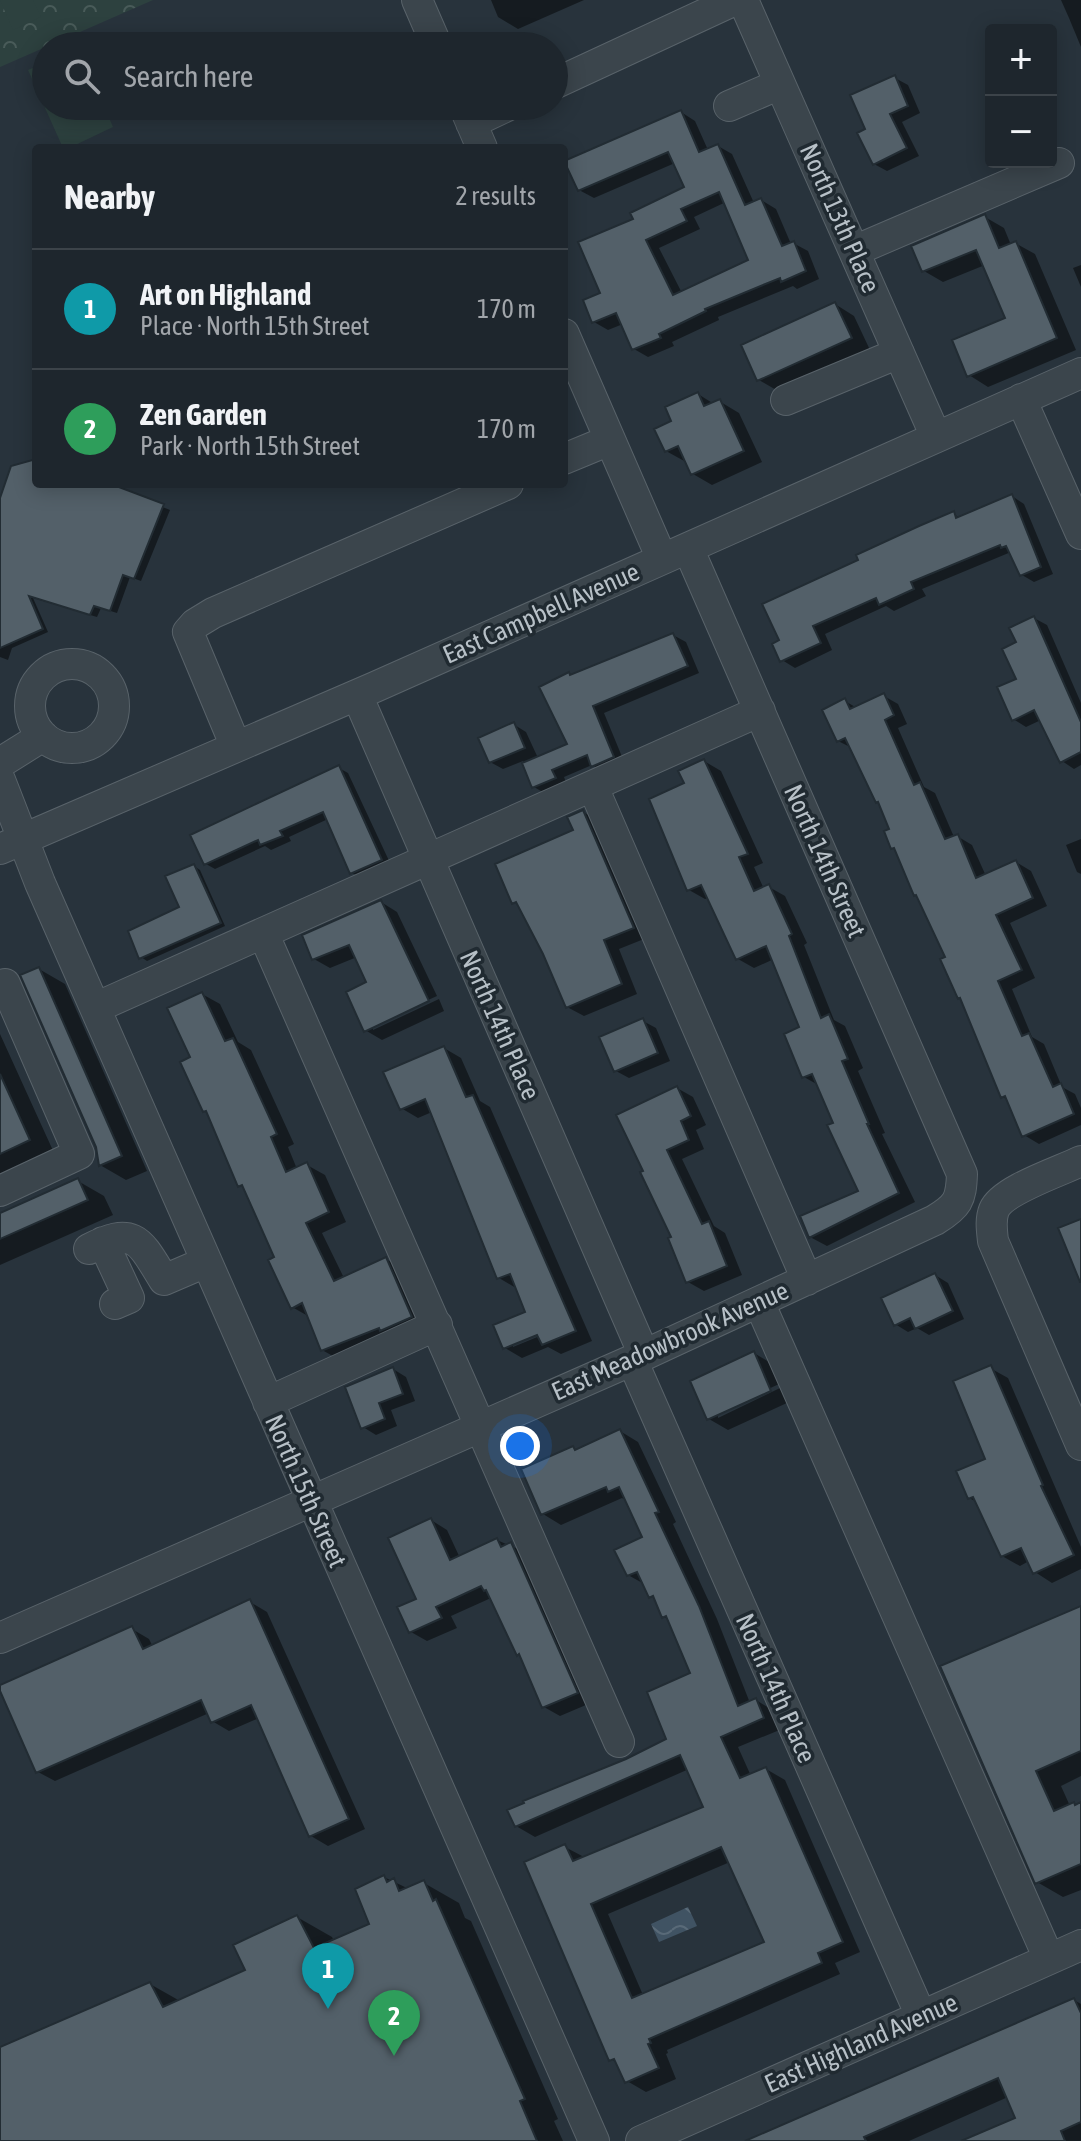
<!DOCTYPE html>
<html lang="en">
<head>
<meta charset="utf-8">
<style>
  body { margin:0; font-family:"Asap Condensed",sans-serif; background:#2b3239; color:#f1f3f6 }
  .controls { position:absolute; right:24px; top:24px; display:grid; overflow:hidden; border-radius:8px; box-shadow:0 4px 20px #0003 }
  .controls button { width:72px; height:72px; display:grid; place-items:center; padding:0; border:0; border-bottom:2px solid #3c4349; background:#1e262d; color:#f1f3f6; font:40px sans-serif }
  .you { position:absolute; left:520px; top:1446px; width:28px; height:28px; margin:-20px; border:6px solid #fff; border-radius:50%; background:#1a73e8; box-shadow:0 0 0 12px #1a73e833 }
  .badge { display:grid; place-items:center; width:52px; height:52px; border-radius:50%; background:#d93025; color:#fff; font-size:26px; font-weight:700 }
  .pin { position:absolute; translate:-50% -66px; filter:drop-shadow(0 2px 4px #0008) }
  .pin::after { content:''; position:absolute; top:42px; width:28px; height:24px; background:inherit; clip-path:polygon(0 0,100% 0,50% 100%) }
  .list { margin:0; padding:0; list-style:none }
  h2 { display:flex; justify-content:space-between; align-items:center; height:104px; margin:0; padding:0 32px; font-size:34px }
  h2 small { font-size:26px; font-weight:400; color:#a1a5aa }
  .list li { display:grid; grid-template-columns:52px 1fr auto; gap:24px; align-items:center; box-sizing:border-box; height:120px; padding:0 32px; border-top:2px solid #3c4349 }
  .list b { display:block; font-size:30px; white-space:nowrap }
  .list p { margin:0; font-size:26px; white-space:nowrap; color:#a1a5aa }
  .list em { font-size:26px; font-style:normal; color:#a1a5aa }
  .icon { flex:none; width:44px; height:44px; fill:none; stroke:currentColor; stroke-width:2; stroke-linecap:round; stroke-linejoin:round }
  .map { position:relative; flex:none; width:1081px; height:2141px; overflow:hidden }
  .search { position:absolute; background:#1e262d; box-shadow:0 4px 20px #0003; left:32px; top:32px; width:536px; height:88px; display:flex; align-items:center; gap:20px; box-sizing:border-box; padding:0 28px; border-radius:44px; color:#a1a5aa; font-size:30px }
  .panel { position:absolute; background:#1e262d; box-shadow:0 4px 20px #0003; left:32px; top:144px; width:536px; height:344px; border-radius:8px }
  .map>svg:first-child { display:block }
</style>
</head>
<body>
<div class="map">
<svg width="1081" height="2141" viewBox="0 0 1081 2141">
  <defs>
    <pattern id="forest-crowns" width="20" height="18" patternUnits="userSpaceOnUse" patternTransform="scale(2)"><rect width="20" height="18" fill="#2d413f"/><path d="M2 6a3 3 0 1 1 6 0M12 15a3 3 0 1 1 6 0" fill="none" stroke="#495b59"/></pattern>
    <pattern id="water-waves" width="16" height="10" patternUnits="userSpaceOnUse" patternTransform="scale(2)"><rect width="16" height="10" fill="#405363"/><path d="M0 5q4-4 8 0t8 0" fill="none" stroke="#596a78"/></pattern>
  </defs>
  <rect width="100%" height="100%" fill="#28333c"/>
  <path fill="url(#forest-crowns)" d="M0 0H153L0 67Z"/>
  <path fill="#2d413f" d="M0 0H33L41 17 13 30Z
    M46 62V106H104L113 127 69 148H63L28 70Z"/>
  <path fill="url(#water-waves)" d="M688 1907 697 1926 659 1942 651 1924Z"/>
  <path fill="#0007" fill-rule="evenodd" d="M491 0H584L518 29 498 17Z
    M1061 0H1081V47L1069 18Z
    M895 78 908 85 920 113 902 122 919 156 887 171 874 164 868 130Z
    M681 112 695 121 708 150 718 146 732 154 754 203 761 200 776 209 791 244 793 243 808 251 819 279 797 289 793 286 718 317 719 320 672 342 674 346 648 357 634 349 623 324 608 330 594 322 603 294 635 220 687 188 675 163 594 198 579 190ZM726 202 751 261 682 293 659 248 700 229 694 217Z
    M985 217 1004 228 1011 245 1015 243 1035 254 1076 350 988 387 969 375 1007 319 985 265 943 282 924 271Z
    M1081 265V287L1073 268Z
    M835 304 854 316 870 350 778 391 759 380Z
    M698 394 714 404 719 401 739 413 762 462 712 485 693 474 686 462 666 451 674 422Z
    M36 461V484H105L170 510 141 581 130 577 117 613 101 608 97 617 33 598 48 632 12 648 8 660 0 657V497Z
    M1012 496 1024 504 1053 574 1034 582 1022 575 1011 552 922 589 926 596 894 611 886 606 825 634 832 650 795 668 782 660 861 561 953 514 961 518Z
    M1034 618 1047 625 1081 703V765L1074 769 1062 761 1041 720 1026 727 1013 719 1018 643Z
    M673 635 686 642 699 673 604 713 625 764 605 772 592 765 564 777 567 785 546 794 534 787 523 761 503 769 490 762 513 724 526 732 538 758 570 745 569 674 572 676Z
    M884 696 898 704 907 724 898 728 924 787 935 793 954 837 957 836 972 845 986 876 1016 862 1031 871 1047 906 1010 923 1035 978 1012 989 1032 1037 1044 1044 1062 1087 1075 1094 1081 1108V1125L1039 1144 1024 1135 1009 1101 1003 1097 964 1000 959 998 948 958 897 850 893 848 892 830 852 748 838 741 845 701 857 708Z
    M704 761 721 771 763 863 754 867 764 889 769 887 785 896 807 943 804 945 834 1020 845 1026 863 1068 858 1071 885 1133 882 1134 915 1202 827 1246 810 1237 861 1192 820 1086 804 1077 801 1028 774 959 754 968 738 959 709 898 705 899 689 890 687 784Z
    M339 768 348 773 391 865 362 878 352 873 328 819 289 837 291 841 271 850 265 846 215 869 206 864Z
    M583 812 599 821 649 937 619 949 637 994 584 1016 567 1007 545 953 520 906 514 902 576 831Z
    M1081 839V874L1077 872 1066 845Z
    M194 866 200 870 225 926 147 961 141 957 181 908Z
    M381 902 397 912 437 996 373 1025V1030L439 999 444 1011 382 1040 365 1030 369 983 357 957 330 968 314 959Z
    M39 969 65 984 147 1171 126 1180 100 1165 97 1146Z
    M202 994 220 1004 238 1042 251 1050 294 1144 288 1147 297 1169 307 1165 325 1175 346 1222 322 1233 344 1278 386 1259 404 1270 429 1327 340 1360 322 1350 308 1316 292 1307 276 1258 246 1189 240 1185 209 1114 204 1111 193 1058Z
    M643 1021 656 1028 670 1061 629 1078 616 1071Z
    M0 1034 55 1155 0 1180Z
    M444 1048 461 1058 480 1101 490 1107 592 1341 561 1354 548 1347 522 1358 505 1348 528 1313 516 1288 499 1278 432 1112 418 1118 401 1108ZM546 1329 547 1333 513 1347V1343Z
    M677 1088 693 1097 706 1125 696 1130 704 1149 682 1159 714 1226 725 1233 742 1275 704 1291 688 1282 673 1238 643 1173Z
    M78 1181 104 1196 113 1215 0 1265V1215Z
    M935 1275 948 1283 964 1319 929 1335 917 1328 908 1332 895 1324Z
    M754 1353 774 1365 789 1402 728 1430 709 1419ZM779 1384 780 1388 718 1418V1413Z
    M990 1368 1008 1378 1081 1547V1569L1052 1583 1035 1572 1029 1561 1020 1566 1002 1556 977 1502 969 1498 987 1460Z
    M393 1369 406 1377 415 1401 391 1410 397 1426 376 1435 363 1427Z
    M620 1431 638 1442 676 1522 673 1524 717 1619 750 1703 756 1700 774 1711 782 1729 738 1747 751 1776 766 1769 785 1780 860 1952 835 1963 840 1974 667 2050 668 2053 666 2054 676 2079 646 2092 627 2081 619 2064 611 2059 565 1847 584 1857 706 1808 689 1769 535 1837 516 1826 626 1761 669 1740 693 1674 669 1620 664 1617 656 1599 651 1596 646 1585 628 1575 645 1538 627 1501 622 1498 561 1525 543 1514 573 1449 578 1451ZM730 1862 767 1943 643 1995 608 1914Z
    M431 1520 447 1530 460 1558 497 1540 527 1553 593 1702 560 1716 544 1707 522 1656 518 1654 491 1598 451 1616 457 1628 427 1641 411 1632Z
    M250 1602 267 1612 365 1829 328 1846 311 1836 259 1718 229 1731 212 1721 209 1713 55 1781 38 1772 132 1629 149 1639 153 1647Z
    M1081 1608V1776L1061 1786 1070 1806 1081 1804V1890L1063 1897 1037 1882 942 1667Z
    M384 1877 409 1889 424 1883 459 1903 465 1918 471 1921 558 2119 554 2121 563 2141H0V2050L150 1984 180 2001 247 1971 297 1917 332 1937 334 1941 372 1925Z
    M1074 2000 1081 2004V2141H966L1018 2119 1008 2097 909 2141H746Z"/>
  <path fill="#536069" stroke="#222c33" stroke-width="2" fill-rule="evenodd" d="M895 75 908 106 890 114 907 148 873 165 857 133 865 129 850 95Z
    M681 110 699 152 718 144 745 205 761 198 782 246 794 241 806 271 781 282 780 278 705 309 706 311 659 334 661 338 632 350 616 313 592 323 583 300 600 293 578 242 633 219 630 213 684 187 668 152 578 191 564 161ZM719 192 748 260 673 295 646 240 687 221 681 209Z
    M985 214 999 248 1016 241 1057 338 967 377 952 340 1005 318 976 250 922 272 911 246Z
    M835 302 852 338 757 381 741 345Z
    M698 392 704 406 720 399 744 451 691 475 678 446 665 452 654 429 671 421 665 407Z
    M36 459V484H111L164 504 134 579 123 575 110 611 94 606 90 615 29 596 43 629 0 648V498L11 466Z
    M1012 494 1041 567 1020 576 1006 546 1001 548 1000 545 911 582 914 589 879 605 876 598 813 626 821 643 780 662 772 644 779 640 762 604 858 560 856 555 919 526 954 511 956 518Z
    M1034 616 1081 722V752L1060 763 1034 710 1012 721 997 687 1016 679 1002 649 1016 642 1009 628Z
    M673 633 688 666 593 706 614 757 591 767 587 755 552 770 556 778 532 788 522 763 567 744 539 687 569 672 570 675Z
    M884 693 894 715 885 720 914 785 920 782 945 839 958 834 976 878 1016 860 1033 898 996 915 1022 970 998 981 1022 1036 1029 1033 1053 1087 1061 1083 1074 1114 1022 1137 1005 1096 1001 1098 960 998 958 999 940 959 945 957 916 895 914 896 894 848 891 849 884 831 889 829 878 802 876 803 845 738 837 742 822 710 845 698 850 709Z
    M514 722 525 748 489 763 478 738Z
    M704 759 748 854 739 857 754 891 769 884 792 934 789 936 821 1018 829 1014 848 1059 842 1061 869 1124H867L899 1193 809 1238 800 1216 858 1191 827 1125 833 1123 812 1074 802 1078 784 1034 799 1027 766 946 736 960 701 885 687 891 649 799 684 783 678 771Z
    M339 765 382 860 350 874 323 812 280 831 283 836 260 845 258 840 204 865 190 835Z
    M583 810 634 928 604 940 622 984 566 1008 543 954 516 902 512 904 495 864 573 830 567 817Z
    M194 864 221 923 139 959 128 931 179 907 165 876Z
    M381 900 429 1001 364 1032 346 992 366 982 349 945 312 960 302 935Z
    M39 967 122 1156 99 1166 96 1147 20 975Z
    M202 992 225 1041 233 1038 277 1134 271 1137 286 1172 307 1162 329 1212 306 1223 334 1281 386 1257 412 1317 380 1331 379 1328 321 1351 302 1303 291 1309 268 1260 274 1257 242 1185 238 1187 206 1111 203 1112 180 1062 190 1057 167 1008Z
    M643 1018 658 1053 614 1072 599 1037Z
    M444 1046 466 1097 473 1095 576 1331 542 1345 537 1335 503 1349 493 1325 525 1312 510 1274 497 1279 425 1099 400 1110 383 1072Z
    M0 1074 30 1140 0 1154Z
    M677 1086 691 1116 681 1121 689 1140 667 1150 702 1224 709 1221 727 1266 686 1283 668 1238 671 1237 640 1172 643 1171 616 1115Z
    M78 1178 88 1200 0 1239V1213Z
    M1081 1219V1282H1080L1058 1228Z
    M935 1273 953 1311 915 1329 910 1318 894 1326 881 1298Z
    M754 1351 771 1391 707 1420 690 1381Z
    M991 1365 1043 1485 1041 1486 1074 1555 1033 1574 1021 1548 1001 1557 973 1497 968 1499 956 1471 985 1459 953 1381Z
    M393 1367 403 1394 379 1403 385 1419 361 1429 345 1387Z
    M620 1429 659 1512 655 1513 699 1606 738 1706 756 1698 764 1718 721 1737 740 1778 766 1767 843 1942 818 1953 822 1963 649 2039 651 2043 648 2044 659 2068 625 2083 614 2059 609 2061 524 1862 565 1844 573 1861 703 1807 680 1755 515 1827 507 1810 524 1803 523 1801 626 1759 666 1739 647 1692 690 1673 666 1616 662 1618 653 1596 649 1598 637 1572 627 1576 614 1550 642 1537 619 1487 608 1492 606 1487 541 1515 521 1469 573 1446 575 1450ZM721 1847 764 1942 632 1998 591 1904Z
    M431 1518 450 1560 497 1538 501 1547 511 1542 578 1693 542 1708 519 1654 517 1656 486 1590 484 1591 481 1586 436 1607 442 1618 409 1633 397 1607 416 1599 388 1538Z
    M250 1599 349 1819 309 1837 251 1705 211 1723 201 1700 36 1773 0 1691V1685L132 1626 143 1649Z
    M1081 1606V1751L1036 1771 1054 1811 1074 1802 1075 1805 1081 1802V1864L1035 1884 940 1666Z
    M384 1875 387 1882 394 1878 399 1891 424 1880 433 1901 436 1899 525 2099 520 2101 537 2141H0V2047L150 1982 163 2007 245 1970 233 1945 297 1915 314 1948 369 1924 355 1889Z
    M1074 1998 1081 2013V2122L1061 2131 1065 2141H961L1015 2118 998 2078 864 2137 866 2141H745Z"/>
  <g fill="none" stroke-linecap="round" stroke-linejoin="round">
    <defs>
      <path id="minor" d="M417 0 437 46
        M743 0 936 437
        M554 84 735 0
        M464 106 482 148
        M729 106 780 84
        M471 123 507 106
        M854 251 1059 163
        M564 334 662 559
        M1021 399 1081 534
        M786 400 899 353
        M564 459 610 440
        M30 706a42 42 0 1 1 84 0a42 42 0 1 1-84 0Z
        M357 695 644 1355
        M236 747 188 632 195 624 213 613 508 484
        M0 763 43 736
        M0 780 40 883 594 2141
        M593 787 807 1280
        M0 849 375 687 1081 373
        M264 935 619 1742
        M95 1008 760 711
        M1081 1161C1061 1171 1002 1190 994 1210 990 1220 992 1231 993 1241L1081 1445
        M0 1191 79 1154 5 984
        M103 1242 129 1298 115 1304
        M89 1249C135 1225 140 1241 164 1280L206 1262
        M759 1302 1049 1959
        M632 1360 921 2016
        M268 1402 437 1325
        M0 1638 644 1355 935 1220C958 1206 961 1200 962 1174L688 548
        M641 2141 1081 1945"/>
    </defs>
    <use href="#minor" stroke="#59636a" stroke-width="32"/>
    <use href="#minor" stroke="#3b454c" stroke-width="30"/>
  </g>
  <g text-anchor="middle" stroke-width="7" stroke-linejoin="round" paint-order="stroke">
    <g font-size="26" fill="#b7c0c7" stroke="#202a31">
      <text transform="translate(840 218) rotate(66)" y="9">North 13th Place</text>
      <text transform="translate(541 613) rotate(-24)" y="9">East Campbell Avenue</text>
      <text transform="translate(825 861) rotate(66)" y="9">North 14th Street</text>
      <text transform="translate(500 1025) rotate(66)" y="9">North 14th Place</text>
      <text transform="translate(670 1341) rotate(-24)" y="9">East Meadowbrook Avenue</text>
      <text transform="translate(306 1491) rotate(66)" y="9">North 15th Street</text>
      <text transform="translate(776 1688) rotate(66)" y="9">North 14th Place</text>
      <text transform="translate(861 2043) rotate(-24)" y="9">East Highland Avenue</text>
    </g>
  </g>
</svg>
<div class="controls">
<button>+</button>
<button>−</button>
</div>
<div class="you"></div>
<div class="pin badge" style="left:328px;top:2009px;background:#0f9aa8">1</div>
<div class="pin badge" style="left:394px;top:2056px;background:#2e9e5b">2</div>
<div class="search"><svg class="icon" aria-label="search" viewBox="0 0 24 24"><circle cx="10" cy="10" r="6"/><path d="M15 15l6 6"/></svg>Search here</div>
<section class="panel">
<h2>Nearby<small>2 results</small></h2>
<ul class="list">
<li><span class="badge" style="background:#0f9aa8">1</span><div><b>Art on Highland</b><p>Place · North 15th Street</p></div><em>170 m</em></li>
<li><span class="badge" style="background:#2e9e5b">2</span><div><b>Zen Garden</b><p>Park · North 15th Street</p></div><em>170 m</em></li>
</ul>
</section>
</div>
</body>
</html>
